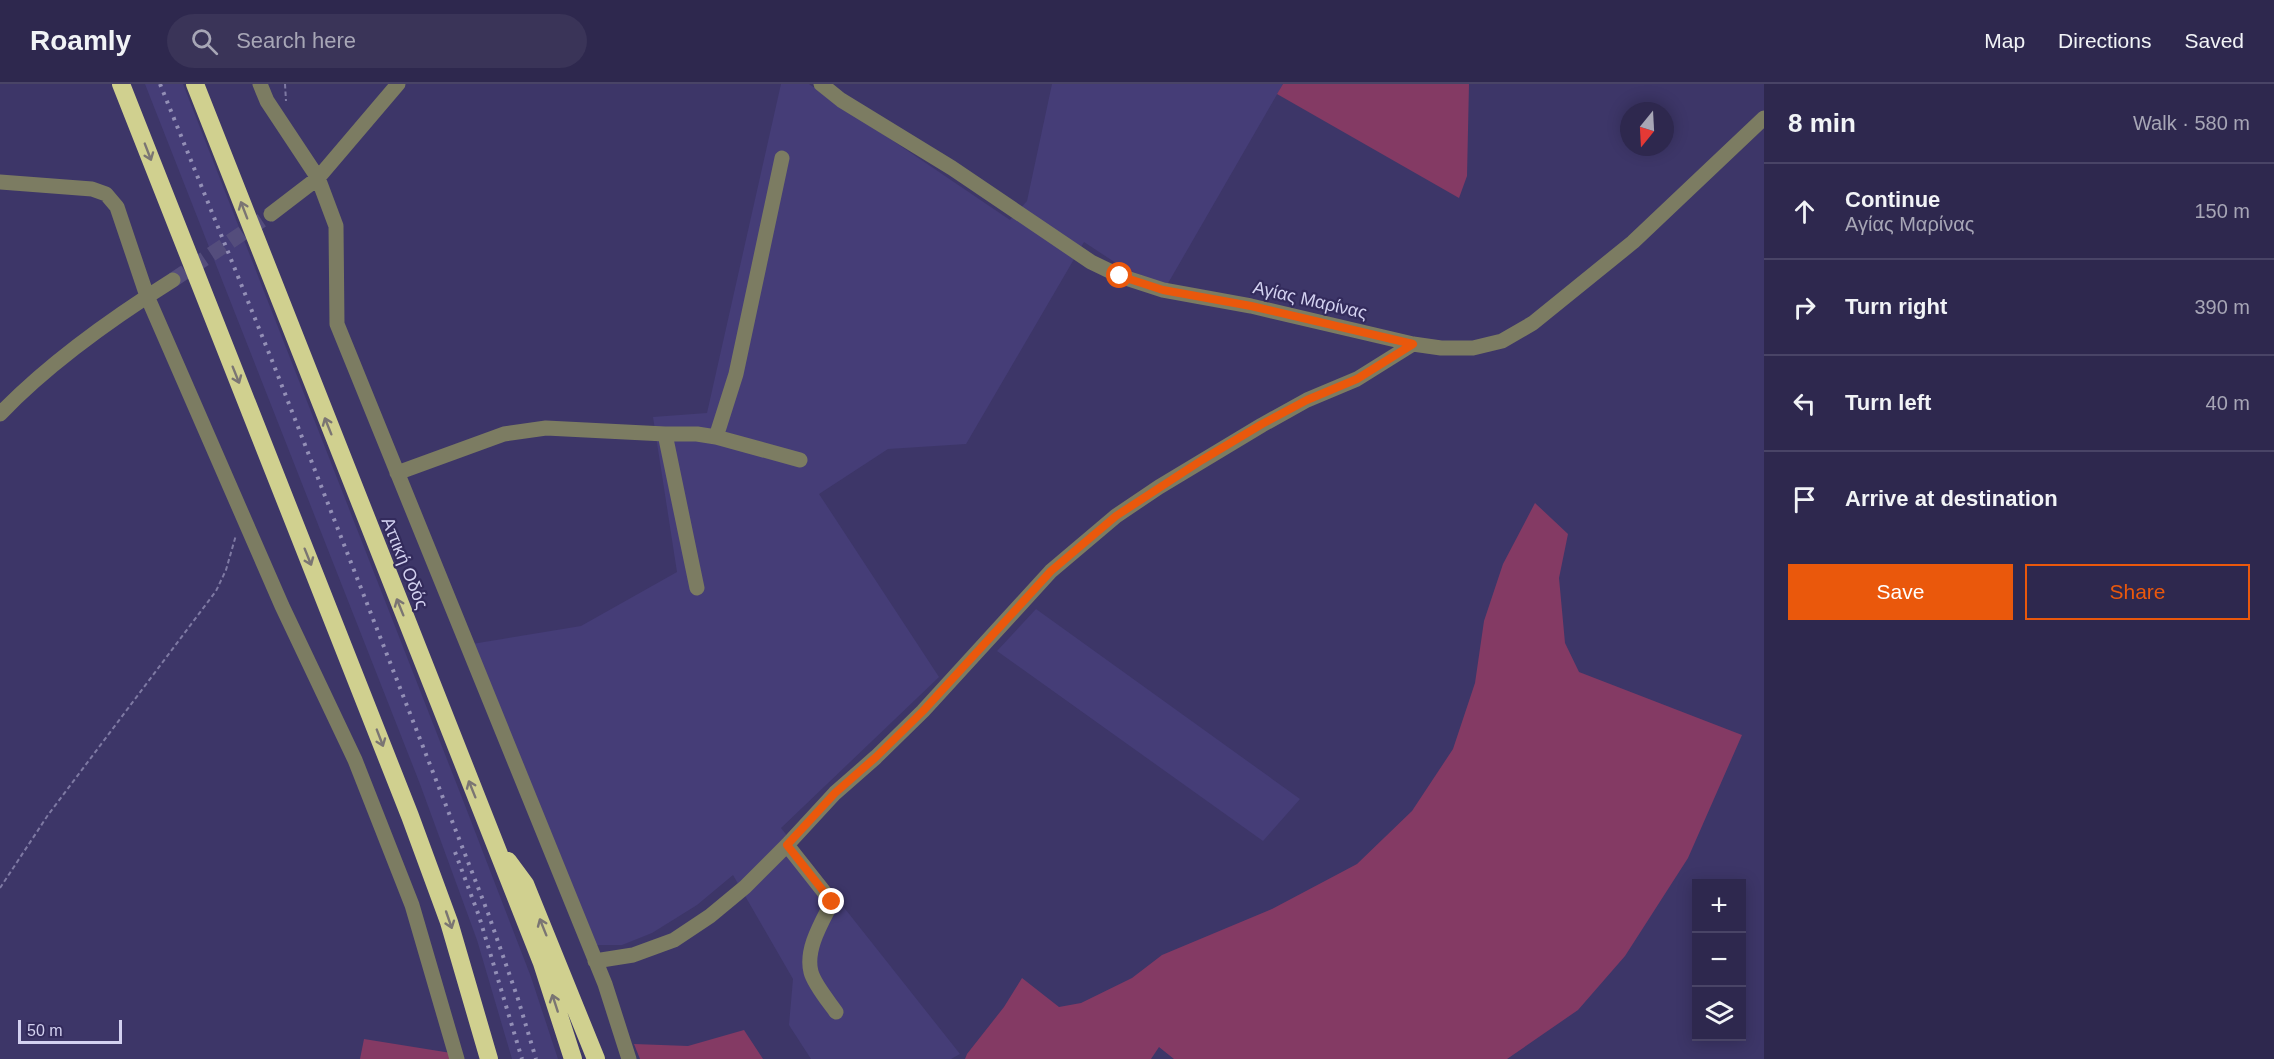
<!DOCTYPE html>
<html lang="en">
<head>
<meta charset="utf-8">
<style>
  body { margin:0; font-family:Arial,sans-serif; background:#3a3458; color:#f1f3f6 }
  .controls { position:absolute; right:18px; bottom:18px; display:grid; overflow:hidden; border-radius:0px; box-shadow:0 3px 15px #0003 }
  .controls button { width:54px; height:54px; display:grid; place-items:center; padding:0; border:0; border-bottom:2px solid #494466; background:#2e284e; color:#f1f3f6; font:30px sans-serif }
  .compass { position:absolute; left:1620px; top:18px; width:54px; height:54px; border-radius:50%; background:#2e284e; box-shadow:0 3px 15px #0003; rotate:198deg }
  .scale { position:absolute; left:18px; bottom:15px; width:104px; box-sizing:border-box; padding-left:6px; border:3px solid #d3d1f0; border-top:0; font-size:16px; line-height:21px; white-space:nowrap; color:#d3d1f0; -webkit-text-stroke:4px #332b5c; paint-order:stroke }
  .stop { position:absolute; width:18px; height:18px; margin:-14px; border:4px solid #ea580c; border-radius:50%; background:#fff }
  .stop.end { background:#ea580c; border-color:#fff; box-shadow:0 2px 6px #0008 }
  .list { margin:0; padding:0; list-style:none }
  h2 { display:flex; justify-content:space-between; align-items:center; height:78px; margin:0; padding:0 24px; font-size:26px }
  h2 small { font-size:20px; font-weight:400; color:#a7a6b6 }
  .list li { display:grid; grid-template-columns:39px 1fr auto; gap:18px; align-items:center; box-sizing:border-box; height:96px; padding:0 24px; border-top:2px solid #494466 }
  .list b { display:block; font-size:22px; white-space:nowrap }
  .list p { margin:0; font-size:20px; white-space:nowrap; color:#a7a6b6 }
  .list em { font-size:20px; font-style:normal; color:#a7a6b6 }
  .actions { display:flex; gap:12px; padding:18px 24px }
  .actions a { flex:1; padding:14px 0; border:2px solid #ea580c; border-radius:0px; text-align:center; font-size:21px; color:#ea580c }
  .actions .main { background:#ea580c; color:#fff }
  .icon { flex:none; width:33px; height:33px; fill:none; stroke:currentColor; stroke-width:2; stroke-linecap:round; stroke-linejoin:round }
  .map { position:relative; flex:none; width:1764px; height:975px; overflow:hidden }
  header { display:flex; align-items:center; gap:36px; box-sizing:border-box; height:84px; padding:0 30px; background:#2e284e; border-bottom:2px solid #494466 }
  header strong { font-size:28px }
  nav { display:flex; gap:33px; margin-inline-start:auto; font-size:21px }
  .search { width:420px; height:54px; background:#3a3458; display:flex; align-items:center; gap:15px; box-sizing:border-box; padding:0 21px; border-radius:33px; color:#a7a6b6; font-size:22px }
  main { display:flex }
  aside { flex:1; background:#2e284e }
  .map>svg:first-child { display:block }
</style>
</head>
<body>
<header>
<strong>Roamly</strong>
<div class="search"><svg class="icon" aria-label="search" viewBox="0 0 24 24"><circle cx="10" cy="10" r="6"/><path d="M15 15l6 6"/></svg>Search here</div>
<nav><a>Map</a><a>Directions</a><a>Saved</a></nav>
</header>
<main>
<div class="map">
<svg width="1764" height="975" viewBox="0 0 1764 975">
  <rect width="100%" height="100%" fill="#3d3668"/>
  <path fill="#453d77" d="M145 0H183L466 724 531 893 558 975H512L477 856 420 700Z
    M781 0H809L1010 136 1027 117 1052 0H1283L1167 201 1125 185 1084 158 966 360 888 365 819 410 939 593 781 744 960 970 951 975H811L789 941 793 895 733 791 697 821 652 849 622 861H594L466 561 581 542 677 488 653 333 707 329Z
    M1036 525 1300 715 1263 757 997 567Z"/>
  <path fill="#843a64" d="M1283 0H1469L1467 92 1459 114 1277 10Z
    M1535 419 1568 450 1559 494 1565 559 1579 588 1742 651 1688 774 1625 872 1578 926 1507 975H1174L1159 963 1151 975H965L967 970 1004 923 1022 894 1059 923 1081 919 1132 894 1162 871 1272 825 1357 780 1412 727 1453 665 1475 599 1484 537 1503 480Z
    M744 946 763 975H640L634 960 688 962Z
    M364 955 451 969 452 975H360Z"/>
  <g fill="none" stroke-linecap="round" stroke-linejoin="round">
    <path stroke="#544d7c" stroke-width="15" stroke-dasharray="15 8" stroke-linecap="butt" d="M173 196 271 130"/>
    <path stroke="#7e79a3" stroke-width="2" stroke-dasharray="4.5 3" stroke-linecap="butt" d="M285 0 286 17
      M0 804 48 731 216 507 226 486 236 451"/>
    <path stroke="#7c7c62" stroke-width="15" d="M260 0 267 17 318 94 336 142 337 240 605 900 629 975
      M821 0 841 16 952 84 1091 178 1120 192 1163 206 1251 222 1413 260 1441 264H1473L1502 257 1533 239 1633 158 1764 34
      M0 98 92 105 106 110 117 123 147 212 282 522 355 676 412 821 457 975
      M271 130 318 94 398 0
      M0 330C48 280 114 233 173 196
      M665 350H697L716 353 800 376
      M716 353 736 290 782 74
      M397 389 504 350 546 344 665 350 697 504
      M787 761 832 818C822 838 805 865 811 888 814 900 829 918 836 928
      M595 877 633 871 674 856 710 832 745 803 787 761 835 709 876 673 923 627 1051 487 1116 432 1159 403 1262 341 1307 316 1357 295 1413 260"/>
    <path stroke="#d0d08f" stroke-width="18" d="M121 0 410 732 449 838 489 975
      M195 0 542 879 573 975
      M508 777 525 800 596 975"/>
    <path stroke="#938fb6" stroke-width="4" stroke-dasharray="3 6" stroke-linecap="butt" d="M160 0 273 279 488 829 518 915 536 975
      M455 768 479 832 522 975"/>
  </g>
  <defs><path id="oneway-shaft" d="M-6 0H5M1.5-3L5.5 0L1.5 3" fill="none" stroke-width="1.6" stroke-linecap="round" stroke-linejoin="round" transform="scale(1.5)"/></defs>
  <g stroke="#7a7573">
    <use href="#oneway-shaft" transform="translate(148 68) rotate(69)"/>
    <use href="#oneway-shaft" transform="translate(244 126) rotate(-111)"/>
    <use href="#oneway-shaft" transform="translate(236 291) rotate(68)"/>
    <use href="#oneway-shaft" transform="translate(328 342) rotate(-112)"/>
    <use href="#oneway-shaft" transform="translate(308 473) rotate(68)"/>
    <use href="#oneway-shaft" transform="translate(400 523) rotate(-112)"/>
    <use href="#oneway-shaft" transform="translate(380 654) rotate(69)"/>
    <use href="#oneway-shaft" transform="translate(472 705) rotate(-112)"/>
    <use href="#oneway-shaft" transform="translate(449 836) rotate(71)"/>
    <use href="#oneway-shaft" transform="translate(543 843) rotate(-112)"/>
    <use href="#oneway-shaft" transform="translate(555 919) rotate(-108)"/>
  </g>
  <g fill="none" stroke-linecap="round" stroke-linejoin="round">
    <path stroke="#ea580c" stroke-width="8" d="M832 818 787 761 835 709 876 673 923 627 1051 487 1116 432 1202 376 1262 340 1307 316 1357 295 1413 260 1251 222 1163 206 1120 192"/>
  </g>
  <g text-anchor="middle" stroke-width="4.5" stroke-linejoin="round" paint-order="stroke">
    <g font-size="18" fill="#d3d1f0" stroke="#332b5c">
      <text transform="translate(1310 216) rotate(13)" y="6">Αγίας Μαρίνας</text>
      <text transform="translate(405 479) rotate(68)" y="6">Αττική Οδός</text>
    </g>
  </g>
</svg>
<div class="controls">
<button>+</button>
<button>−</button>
<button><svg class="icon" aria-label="layers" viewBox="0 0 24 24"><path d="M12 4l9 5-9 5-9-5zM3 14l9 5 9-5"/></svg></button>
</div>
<svg class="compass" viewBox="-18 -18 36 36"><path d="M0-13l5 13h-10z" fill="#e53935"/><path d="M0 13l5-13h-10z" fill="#a7a6b6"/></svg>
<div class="scale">50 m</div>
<div class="stop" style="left:1120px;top:192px"></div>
<div class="stop end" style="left:832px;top:818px"></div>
</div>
<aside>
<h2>8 min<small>Walk · 580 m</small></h2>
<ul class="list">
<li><svg class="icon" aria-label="ahead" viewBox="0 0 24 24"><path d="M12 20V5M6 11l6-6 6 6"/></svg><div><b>Continue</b><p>Αγίας Μαρίνας</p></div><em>150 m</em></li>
<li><svg class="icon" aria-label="right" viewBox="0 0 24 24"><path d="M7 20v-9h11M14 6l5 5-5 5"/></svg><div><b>Turn right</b></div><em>390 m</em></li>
<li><svg class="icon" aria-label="left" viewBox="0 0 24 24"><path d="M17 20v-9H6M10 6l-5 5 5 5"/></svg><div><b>Turn left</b></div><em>40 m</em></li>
<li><svg class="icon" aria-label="arrive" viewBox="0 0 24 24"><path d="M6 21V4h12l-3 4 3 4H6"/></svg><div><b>Arrive at destination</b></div></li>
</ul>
<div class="actions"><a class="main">Save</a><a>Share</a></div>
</aside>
</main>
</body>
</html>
